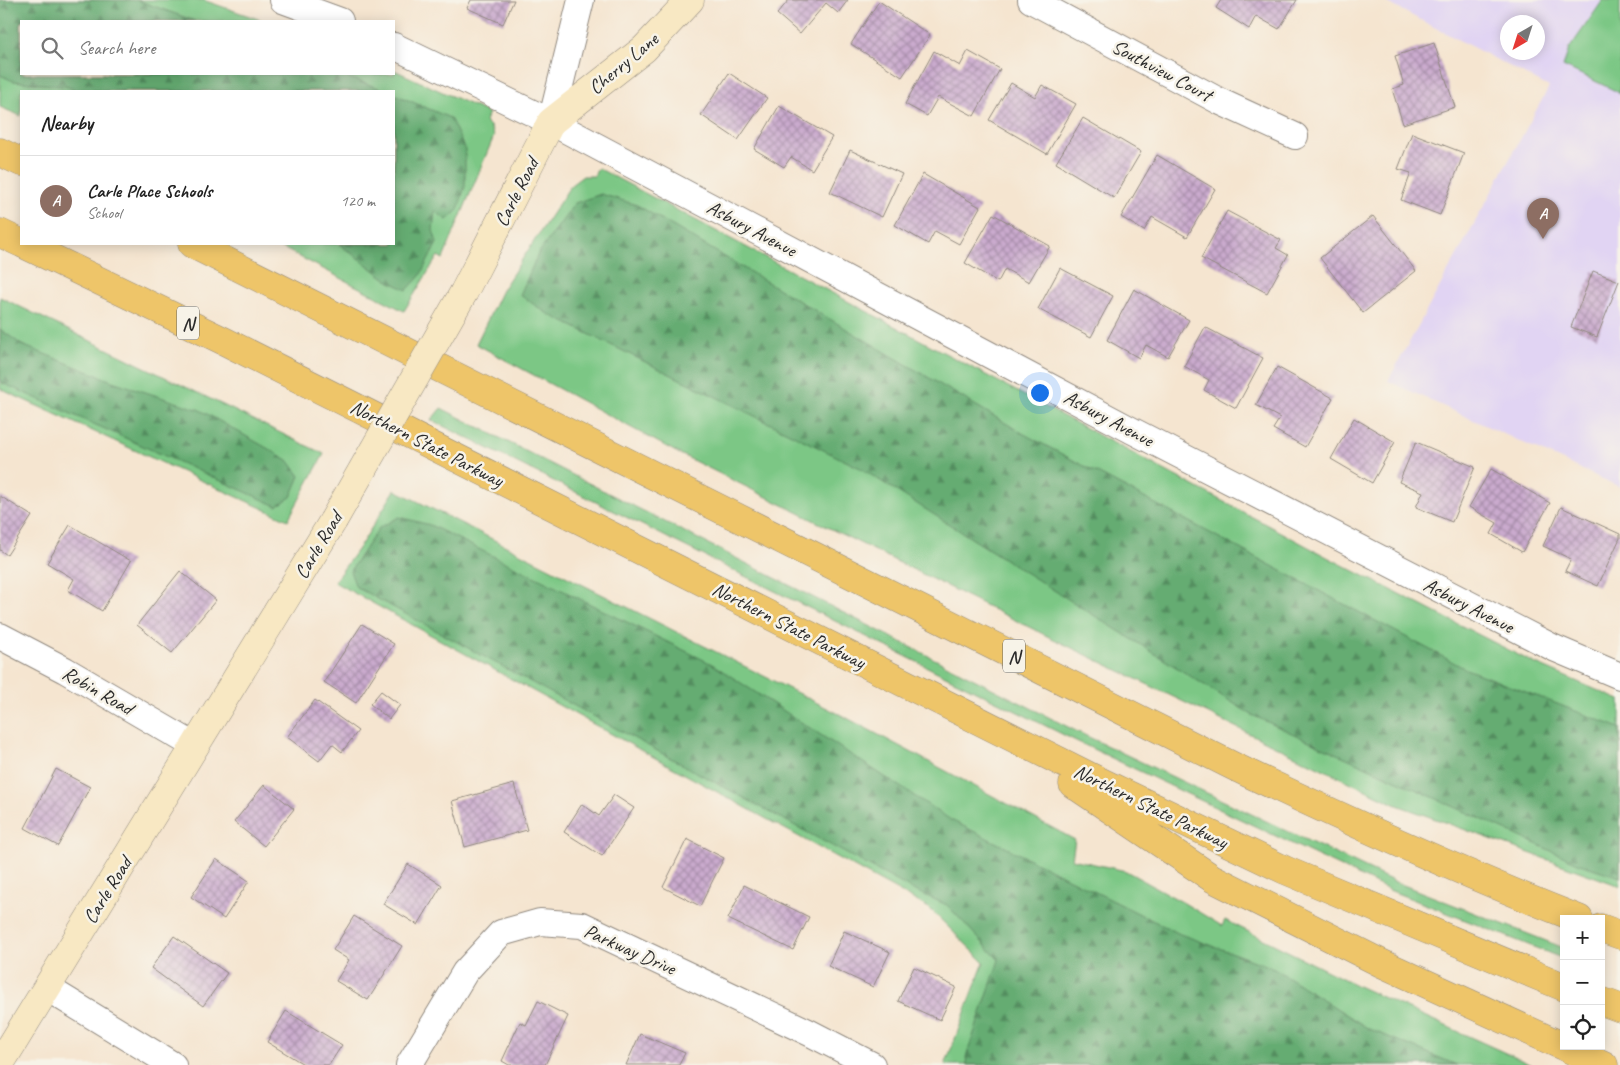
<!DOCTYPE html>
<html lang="en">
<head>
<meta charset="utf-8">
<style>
  body { margin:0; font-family:Caveat,sans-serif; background:#f6f6f6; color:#222 }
  .controls { position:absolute; right:15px; bottom:15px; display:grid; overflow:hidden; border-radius:0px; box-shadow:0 2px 12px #0003 }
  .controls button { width:45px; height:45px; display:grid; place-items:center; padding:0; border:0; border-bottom:1px solid #e0e0e0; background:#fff; color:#222; font:25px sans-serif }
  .compass { position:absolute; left:1500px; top:15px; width:45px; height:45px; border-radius:50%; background:#fff; box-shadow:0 2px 12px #0003; rotate:219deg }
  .you { position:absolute; left:1039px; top:392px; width:18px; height:18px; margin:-12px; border:4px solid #fff; border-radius:50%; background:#1a73e8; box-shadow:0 0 0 8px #1a73e833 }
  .badge { display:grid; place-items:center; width:32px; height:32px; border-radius:50%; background:#d1495b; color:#fff; font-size:16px; font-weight:700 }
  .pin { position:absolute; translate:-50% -41px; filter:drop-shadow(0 1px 2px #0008) }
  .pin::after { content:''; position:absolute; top:26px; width:18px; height:15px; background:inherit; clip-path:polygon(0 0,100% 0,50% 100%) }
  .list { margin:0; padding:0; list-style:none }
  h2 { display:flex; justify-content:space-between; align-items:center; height:65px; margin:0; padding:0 20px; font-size:21px }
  h2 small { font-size:16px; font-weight:400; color:#767676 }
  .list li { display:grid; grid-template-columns:32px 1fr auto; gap:15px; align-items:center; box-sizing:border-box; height:90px; padding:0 20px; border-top:1px solid #e0e0e0 }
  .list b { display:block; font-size:19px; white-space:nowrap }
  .list p { margin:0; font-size:16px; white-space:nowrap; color:#767676 }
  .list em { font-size:16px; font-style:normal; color:#767676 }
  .icon { flex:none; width:28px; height:28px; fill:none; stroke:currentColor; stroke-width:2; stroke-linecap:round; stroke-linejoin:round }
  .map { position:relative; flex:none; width:1620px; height:1065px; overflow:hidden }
  .search { position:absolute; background:#fff; box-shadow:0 2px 12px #0003; left:20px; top:20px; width:375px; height:55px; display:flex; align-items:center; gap:12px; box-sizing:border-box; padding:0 18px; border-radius:0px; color:#767676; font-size:19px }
  .panel { position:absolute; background:#fff; box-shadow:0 2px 12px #0003; left:20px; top:90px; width:375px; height:155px; border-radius:0px }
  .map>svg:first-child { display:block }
</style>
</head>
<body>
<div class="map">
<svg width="1620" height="1065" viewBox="0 0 1620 1065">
  <defs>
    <pattern id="forest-firs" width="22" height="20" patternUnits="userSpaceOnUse" patternTransform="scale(1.25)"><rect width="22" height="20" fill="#65ac72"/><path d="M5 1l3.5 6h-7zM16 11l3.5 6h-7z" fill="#538c5e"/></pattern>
    <pattern id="building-cross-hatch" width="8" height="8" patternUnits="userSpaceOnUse" patternTransform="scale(1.25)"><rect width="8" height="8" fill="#caaace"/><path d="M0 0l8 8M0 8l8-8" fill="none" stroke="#a48ba7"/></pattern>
  </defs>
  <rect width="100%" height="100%" fill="#f7f3e8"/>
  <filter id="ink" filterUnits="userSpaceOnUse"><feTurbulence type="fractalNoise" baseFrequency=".02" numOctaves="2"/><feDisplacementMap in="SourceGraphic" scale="10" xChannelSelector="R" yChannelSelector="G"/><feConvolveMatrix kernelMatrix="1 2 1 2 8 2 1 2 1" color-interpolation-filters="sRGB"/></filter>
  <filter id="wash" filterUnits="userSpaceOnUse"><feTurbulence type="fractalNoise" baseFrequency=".0096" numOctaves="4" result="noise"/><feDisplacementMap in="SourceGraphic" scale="20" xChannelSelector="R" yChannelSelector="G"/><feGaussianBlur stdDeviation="1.12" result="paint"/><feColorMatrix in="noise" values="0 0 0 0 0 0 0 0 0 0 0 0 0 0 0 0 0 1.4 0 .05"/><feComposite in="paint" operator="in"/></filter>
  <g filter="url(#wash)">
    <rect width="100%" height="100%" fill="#f5e5d0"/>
    <path fill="#e1d4f3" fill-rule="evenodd" d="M1382 0H1620V487L1388 381 1549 87ZM1508 22H1538V52H1508Z"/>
    <path fill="#7cc785" stroke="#547958" d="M0 0H203L264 21H21V74H394V70L489 113 485 121 490 126 494 136 443 259 438 256 404 311 275 244H394V91H21V116L0 107Z
      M1603 0H1620V93L1563 66 1569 49Z
      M598 168 1331 559 1536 664 1620 700V886L1397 805 1041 633 678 453 476 344 502 290 571 185 583 176H594Z
      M0 297 324 454 288 520 0 389Z
      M441 408 1078 732 1393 881 1564 948V959L1389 890 1074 740 431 420Z
      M395 490 847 718 1075 840 1072 859 1126 871 1184 903 1222 926 1225 920 1360 987 1532 1065H945L984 962 929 908 334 582 362 543Z"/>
    <path fill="url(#forest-firs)" stroke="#486c4e" d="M0 0H137L195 21H21V74H339L387 91H75L69 87 13 81 0 75Z
      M394 94 450 118 465 149V186L458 210 447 220 435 211 433 230 437 243 420 276 407 290 390 282 339 244H394Z
      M601 194 637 205 1024 434 1466 669 1620 728V877L1580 864 1252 715 860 468 548 314 520 295 538 254 575 203Z
      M0 329 22 345 112 381 200 410 288 460 300 476 291 497 277 506 0 382Z
      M399 517 430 525 712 664 951 820 1180 934 1274 968 1369 1029 1457 1065H967L966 1057 999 960 947 905 915 891 356 587 350 571 379 528Z"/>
    <g id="blocks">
      <path fill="url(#building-cross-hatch)" d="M471 0H514L503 24 467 8Z
        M789 0H848L838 13 826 3 800 34 777 14Z
        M1221 0H1297L1279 29 1256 16 1249 29 1216 8Z
        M879 1 930 35 902 77 851 44Z
        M1434 43 1455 107 1403 124 1392 89 1404 85 1395 56Z
        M934 51 960 66 968 51 1000 69 974 116 938 97 927 116 905 104Z
        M729 73 767 98 738 140 701 115Z
        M1011 83 1035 97 1042 85 1076 104 1047 154 989 120Z
        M779 106 832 137 812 170 791 157 784 167 754 149Z
        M1083 118 1141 152 1114 198 1056 163Z
        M1412 133 1464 153 1440 215 1401 200 1411 173 1398 169Z
        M850 150 902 174 882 217 830 192Z
        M1157 155 1215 189 1187 237 1152 217 1144 231 1121 217Z
        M923 174 980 207 959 244 935 231 928 244 895 225Z
        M1227 211 1281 240 1276 248 1288 255 1267 293 1201 258Z
        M993 214 1050 246 1029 282 1005 269 998 282 965 263Z
        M1373 216 1416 271 1363 313 1320 258Z
        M1060 268 1113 296 1091 337 1038 309Z
        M1593 271 1619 281 1597 337 1571 327Z
        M1134 289 1189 320 1168 357 1146 345 1139 358 1107 340Z
        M1205 327 1263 358 1236 408 1204 390 1209 380 1184 366Z
        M1277 367 1333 398 1305 447 1273 429 1280 418 1256 405Z
        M1354 418 1395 442 1372 483 1331 459Z
        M1416 442 1475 467 1452 522 1416 507 1423 492 1399 482Z
        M1491 469 1550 503 1522 552 1491 534 1497 523 1469 507Z
        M0 496 32 516 7 555 0 550Z
        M1561 507 1620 534V538L1598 586 1565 571 1571 559 1543 546Z
        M70 525 131 561 102 611 68 590 74 579 47 563Z
        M180 571 216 600 172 653 137 625Z
        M362 624 394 644 356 703 324 682Z
        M381 691 400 705 389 719 370 704Z
        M315 700 358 731 342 752 332 744 319 761 287 737Z
        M56 769 90 787 58 846 25 828Z
        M514 784 527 830 465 847 452 801Z
        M264 785 294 809 264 846 234 822Z
        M614 795 634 808 602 856 564 832 582 804 599 816Z
        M687 839 724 858 700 906 663 887Z
        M216 859 249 881 224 919 191 897Z
        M408 864 442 885 418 925 383 904Z
        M744 885 809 917 793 950 728 919Z
        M354 916 402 946 368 1000 336 981 349 960 333 950Z
        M844 931 890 952 873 987 828 966Z
        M174 936 227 973 203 1006 151 968Z
        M914 967 956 987 940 1020 898 1001Z
        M538 1001 568 1016 545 1065H509L502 1061 520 1022 526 1025Z
        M286 1011 342 1045 329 1065H305L267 1042Z
        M640 1034 685 1053 679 1065H626Z"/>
    </g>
  </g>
  <g filter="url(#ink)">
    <use href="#blocks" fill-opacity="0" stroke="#90887e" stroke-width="1"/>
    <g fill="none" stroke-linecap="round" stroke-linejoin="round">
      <defs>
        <path id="street" d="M283 0 340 21
          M1031 0 1221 102 1295 136
          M394 46 551 122 1133 431 1554 648 1620 676
          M551 122 581 0
          M0 636 65 670 195 746
          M47 988 173 1065
          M409 1065 465 972 501 933 540 922 582 925 810 1033 872 1065"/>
        <path id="secondary" d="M464 292 551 122 644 49 690 0
          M0 1064 333 521"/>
        <path id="highway" d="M0 152 21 162
          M0 233 21 243
          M23 244 224 341 1093 778 1285 870 1564 987
          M192 244 1235 767C1348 821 1462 873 1579 919
          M1073 784 1212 878 1381 963 1604 1065
          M1601 928 1620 935
          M1601 1001 1620 1008"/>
      </defs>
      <use href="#street" stroke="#90887e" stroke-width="28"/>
      <use href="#secondary" stroke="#90887e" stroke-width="29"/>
      <use href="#highway" stroke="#90887e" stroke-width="29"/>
      <use href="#street" stroke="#fff" stroke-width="26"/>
      <use href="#secondary" stroke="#f8e8c3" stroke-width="28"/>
      <use href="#highway" stroke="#eec569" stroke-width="28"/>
      <defs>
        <path id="secondary-bridge" d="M333 521 464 292"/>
      </defs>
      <use href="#secondary-bridge" stroke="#90887e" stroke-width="29" stroke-linecap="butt"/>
      <use href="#secondary-bridge" stroke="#f8e8c3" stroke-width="28"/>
    </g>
  </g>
  <g text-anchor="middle" stroke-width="5" stroke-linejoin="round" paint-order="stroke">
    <g fill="#f7f3e8" stroke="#686764" stroke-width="1">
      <rect x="177" y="306.5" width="22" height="33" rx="4"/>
      <rect x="1003" y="639.5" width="22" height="33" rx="4"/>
    </g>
    <g font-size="19" font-weight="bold" fill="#2b2b2b">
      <text x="188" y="330">N</text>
      <text x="1014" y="663">N</text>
    </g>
    <g font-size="20" fill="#2b2b2b" stroke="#f7f3e8">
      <text transform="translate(623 63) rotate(-40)" y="7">Cherry Lane</text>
      <text transform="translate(1162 70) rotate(28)" y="7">Southview Court</text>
      <text transform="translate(516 192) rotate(-63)" y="7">Carle Road</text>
      <text transform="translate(752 228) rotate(28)" y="7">Asbury Avenue</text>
      <text transform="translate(1109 418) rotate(28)" y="7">Asbury Avenue</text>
      <text transform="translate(427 443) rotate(27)" y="7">Northern State Parkway</text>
      <text transform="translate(318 545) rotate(-59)" y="7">Carle Road</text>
      <text transform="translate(1469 605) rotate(27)" y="7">Asbury Avenue</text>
      <text transform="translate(789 625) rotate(27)" y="7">Northern State Parkway</text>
      <text transform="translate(98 690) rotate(30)" y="7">Robin Road</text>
      <text transform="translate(1151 806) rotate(26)" y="7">Northern State Parkway</text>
      <text transform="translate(107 890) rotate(-58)" y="7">Carle Road</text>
      <text transform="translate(630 949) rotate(24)" y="7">Parkway Drive</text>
    </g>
  </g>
</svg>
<div class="controls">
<button>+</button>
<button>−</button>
<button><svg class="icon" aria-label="locate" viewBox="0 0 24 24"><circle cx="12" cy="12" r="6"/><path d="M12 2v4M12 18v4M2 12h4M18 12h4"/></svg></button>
</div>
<svg class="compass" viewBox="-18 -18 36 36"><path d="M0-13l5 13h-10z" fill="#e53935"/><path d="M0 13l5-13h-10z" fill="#767676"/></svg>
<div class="you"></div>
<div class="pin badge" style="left:1543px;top:239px;background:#8d6e63">A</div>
<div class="search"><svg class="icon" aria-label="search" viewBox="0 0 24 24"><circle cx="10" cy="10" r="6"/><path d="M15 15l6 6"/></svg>Search here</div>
<section class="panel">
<h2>Nearby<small></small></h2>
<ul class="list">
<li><span class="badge" style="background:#8d6e63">A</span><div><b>Carle Place Schools</b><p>School</p></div><em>120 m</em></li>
</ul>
</section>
</div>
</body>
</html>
